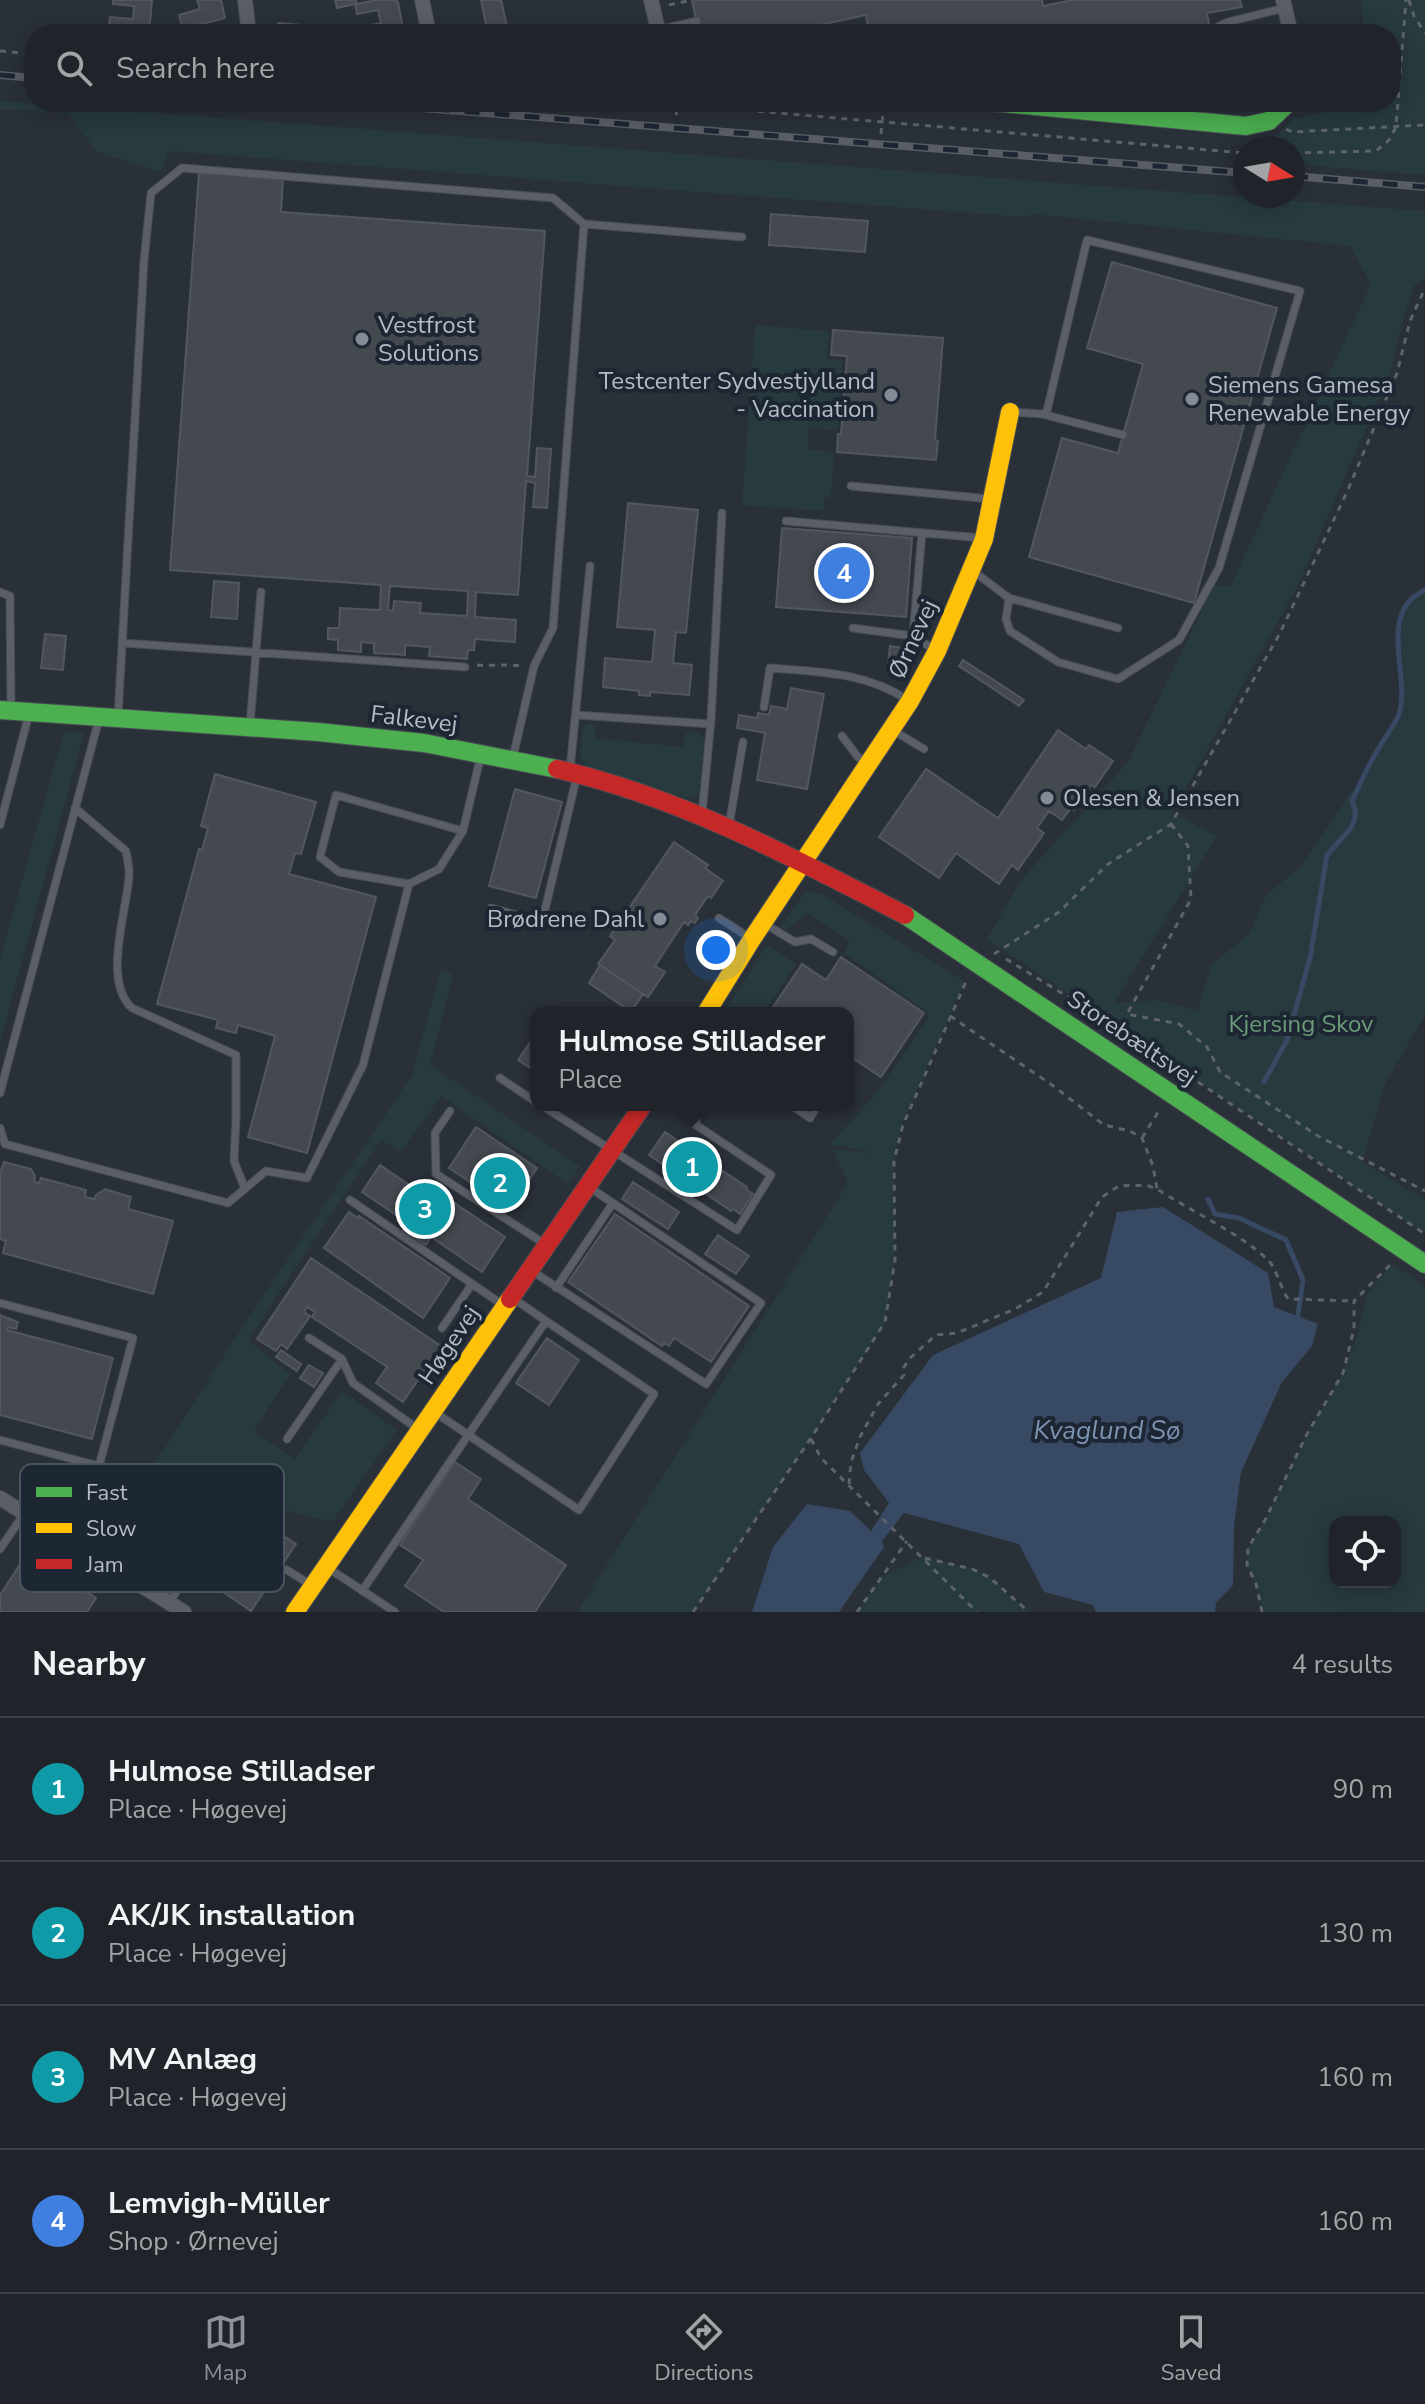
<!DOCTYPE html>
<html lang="en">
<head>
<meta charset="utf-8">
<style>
  body { margin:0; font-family:"Nunito Sans",sans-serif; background:#2d3036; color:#f1f3f6 }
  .controls { position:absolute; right:24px; bottom:24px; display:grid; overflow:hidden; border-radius:16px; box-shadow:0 4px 20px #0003 }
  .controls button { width:72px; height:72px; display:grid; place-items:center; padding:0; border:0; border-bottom:2px solid #3d4147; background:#20242a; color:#f1f3f6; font:40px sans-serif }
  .compass { position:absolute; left:1233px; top:136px; width:72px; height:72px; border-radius:50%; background:#20242a; box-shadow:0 4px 20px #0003; rotate:101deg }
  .you { position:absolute; left:716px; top:950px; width:28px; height:28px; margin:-20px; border:6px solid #fff; border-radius:50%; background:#1a73e8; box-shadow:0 0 0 12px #1a73e833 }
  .badge { display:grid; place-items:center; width:52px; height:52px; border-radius:50%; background:#8c9099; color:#fff; font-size:26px; font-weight:700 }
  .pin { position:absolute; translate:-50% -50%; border:4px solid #fff; box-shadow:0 2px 8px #0006 }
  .popup { position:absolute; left:530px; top:1007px; width:324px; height:104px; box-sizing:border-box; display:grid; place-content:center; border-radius:16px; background:#20242a; filter:drop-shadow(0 2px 6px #0005); font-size:26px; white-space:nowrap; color:#a2a4a8 }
  .popup b { font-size:30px; color:#f1f3f6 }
  .popup::after { content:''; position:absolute; left:50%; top:100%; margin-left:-16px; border:16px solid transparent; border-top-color:#20242a }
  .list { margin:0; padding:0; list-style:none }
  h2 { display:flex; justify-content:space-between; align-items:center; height:104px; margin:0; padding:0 32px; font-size:34px }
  h2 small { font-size:26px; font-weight:400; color:#a2a4a8 }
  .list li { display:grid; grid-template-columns:52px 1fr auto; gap:24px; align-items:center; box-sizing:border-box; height:144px; padding:0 32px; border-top:2px solid #3d4147 }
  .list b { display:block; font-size:30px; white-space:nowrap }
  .list p { margin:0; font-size:26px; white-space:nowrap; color:#a2a4a8 }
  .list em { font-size:26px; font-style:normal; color:#a2a4a8 }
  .icon { flex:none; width:44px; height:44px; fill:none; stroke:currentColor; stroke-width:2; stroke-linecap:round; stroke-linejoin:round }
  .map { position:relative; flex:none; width:1425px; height:1612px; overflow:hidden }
  .search { position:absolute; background:#20242a; box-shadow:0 4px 20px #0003; left:24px; right:24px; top:24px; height:88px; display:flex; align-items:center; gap:20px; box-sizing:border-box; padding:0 28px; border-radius:32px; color:#a2a4a8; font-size:30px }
  .sheet { height:680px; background:#20242a }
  nav { display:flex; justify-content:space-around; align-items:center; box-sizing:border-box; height:112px; border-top:2px solid #3d4147; background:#20242a; font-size:22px; color:#a2a4a8 }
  nav a { display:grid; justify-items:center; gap:4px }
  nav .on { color:#8c9099 }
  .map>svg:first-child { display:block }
</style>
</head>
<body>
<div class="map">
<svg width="1425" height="1612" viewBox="0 0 1425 1612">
  <rect width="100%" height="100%" fill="#2a3038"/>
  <path fill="#273a3e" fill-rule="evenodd" d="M1361 0H1425V175L1293 164V148H1271L1272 139 1294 119 1370 102H1391V34H1364Z
    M0 101 1425 211V278L1414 286 1396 345 1391 371 1298 585 1172 813 1217 836 1114 1003 1159 1000 1197 1011 1212 964 1249 934 1267 894 1301 866 1364 774 1398 714 1402 681 1396 635 1401 617 1414 595 1425 590V1015L1385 1084 1362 1162 1425 1200V1234L987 939 1021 880 1128 762 1214 585 1230 587 1371 284 1350 246 1032 214 1025 217 169 151 160 172 96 151 68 113 0 109Z
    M755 325 829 331 827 359 843 361 838 430 809 428 808 449 834 452 831 497H825L823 511 742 505Z
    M588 723 595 725V738L683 747 686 733H699L704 738 699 793 691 799 684 797 587 766 583 763 580 755 582 729Z
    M64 731 84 733 0 1042V959Z
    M806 891 821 894 965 981 901 1126 894 1161 895 1260 885 1322 811 1438 693 1612H577L848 1183 832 1149 875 1153 830 1144 876 1094 929 1017 927 1012 844 953 850 941 807 913 786 930 780 927Z
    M767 945 796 964 764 1013H723Z
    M441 969 453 975 430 1065 580 1166 568 1184 441 1096 401 1152 381 1140 248 1340 290 1374 254 1431 295 1459 342 1391 397 1430 332 1522 226 1495 172 1576 112 1530 239 1332 412 1075Z
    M1392 1264 1425 1286V1612H1262L1256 1584 1247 1565 1248 1548 1265 1520 1307 1434 1343 1373 1359 1331 1367 1294ZM1335 1522H1395V1582H1335Z
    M923 1557 972 1569 989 1577 1029 1612H857L882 1577Z"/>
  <path fill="#384963" d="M1163 1207 1268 1273 1274 1307 1318 1324 1312 1346 1282 1382 1241 1472 1234 1527 1233 1585 1216 1603 1215 1612H1096L1093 1605 1044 1592 1019 1544 904 1513 882 1541 884 1547 839 1612H752L773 1547 807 1504 850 1511 871 1531 889 1503 864 1470 860 1453 933 1355 1101 1278 1117 1212Z"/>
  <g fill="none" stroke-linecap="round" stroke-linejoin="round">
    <path stroke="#384963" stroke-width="5" d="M1264 1082 1287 1040 1310 958 1327 855 1351 828 1355 818V809L1352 801C1361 782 1369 763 1380 746 1386 736 1395 725 1399 714 1411 675 1376 612 1425 590
      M1208 1199 1215 1214 1239 1218 1286 1240 1303 1280 1297 1322"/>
  </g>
  <path fill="#444950" stroke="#52575f" stroke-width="2" fill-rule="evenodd" d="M113 0H152L149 34H108L110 17 133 19 134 6 113 4Z
    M197 0H221L225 18 183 29 179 15 200 9Z
    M335 0H356L357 4 376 0H395L398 2 404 34H367L372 32 371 25 381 23 378 10 357 14 355 4 337 8Z
    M481 0H501L508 30 488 34Z
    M692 0H1042L1043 6 1073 0H1240L1242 7 1207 13 1211 34H858V32L869 31 866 15 778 34H699Z
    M278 23 326 27 325 34H277Z
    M199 173 283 179 281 212 545 231 527 476 535 477 537 448 551 449 547 508 533 507 535 483 526 481 518 595 476 592 475 617 516 620 515 642 475 639 474 650H468L467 659 429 656 430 647 405 645V655L374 653V643L361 642V652L338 650V640L328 639V628H339L340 608 380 610 381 585 170 570ZM390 586 468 591 467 616 420 613 421 603 394 601 393 611 388 610Z
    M771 214 868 221 865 252 769 245Z
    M1112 262 1277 308 1194 603 1029 557 1062 438 1118 453 1123 435 1143 364 1087 348Z
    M833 330 943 338 935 440 938 441 936 460 837 452 838 434H841L847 356 831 355Z
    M628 503 698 510 686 633 676 632 673 663 692 665 689 695 650 692V696L639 695V691L603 687 605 658 652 662 655 630 617 627Z
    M782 528 912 538 906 617 776 607Z
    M214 581 239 583 237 619 211 617Z
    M45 634 66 636 63 670 41 668Z
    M890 646 903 648 901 667 888 666Z
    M963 660 1024 700 1019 706 959 666Z
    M791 688 824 694 807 789 757 780 765 733 737 728 739 715 757 718 758 713 769 715 771 706 787 709Z
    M1058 730 1086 749 1089 745 1113 761 1095 787 1091 785 1074 810 1071 808 1062 820 1049 811 1037 828 1044 833 1018 870 1012 865 999 884 956 853 939 878 879 837 926 769 998 818Z
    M215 774 316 802 301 854 295 853 289 874 376 897 307 1153 248 1137 275 1036 238 1025 236 1033 216 1028 218 1020 157 1004 199 849 202 850 208 828 201 826Z
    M515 789 562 802 536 898 489 886Z
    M674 842 708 865 705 868 723 881 711 898 708 896 695 915 698 918 695 923 691 921 688 925 684 922 655 966 665 972 648 997 598 964 615 940 610 936Z
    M841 957 924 1013 881 1077 848 1055V1013H769L802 964 826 980Z
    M600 965 643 994 631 1012 589 983Z
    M535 1035 536 1036V1072L518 1060Z
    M476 1127 537 1168 510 1209 507 1207 504 1211 491 1203 494 1198 449 1168Z
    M665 1132 747 1187 746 1189 753 1194 740 1214 733 1209 731 1211 649 1155Z
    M4 1162 31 1169 35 1176 34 1182 39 1183 41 1178 86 1190 85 1197 95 1199 96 1195 105 1189 131 1197 128 1209 173 1221 153 1294 3 1253 6 1241 0 1239V1173Z
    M380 1165 424 1195 429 1186 505 1237 482 1272 431 1237 426 1245 403 1230 408 1223 362 1192Z
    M633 1182 679 1212 668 1229 622 1199Z
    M349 1212 358 1218 359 1216 450 1278 423 1318 324 1248Z
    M615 1214 749 1306 711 1362 674 1338 669 1346 664 1343 662 1346 568 1282Z
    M718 1235 749 1256 736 1274 705 1254Z
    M311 1258 441 1346 403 1402 376 1383 387 1367 312 1317 315 1312 307 1307 304 1312 310 1316 287 1349 281 1344 276 1351 257 1339Z
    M0 1315 18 1322 16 1329 8 1327 7 1330 113 1358 92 1439 0 1415Z
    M547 1338 579 1360 549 1405 516 1383Z
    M281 1350 301 1364 297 1371 276 1357Z
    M309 1365 323 1373 314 1387 300 1378Z
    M455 1462 481 1479 468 1499 566 1565 535 1612H444L405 1586 423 1560 400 1545Z
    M273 1529 296 1544 251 1611 204 1579 219 1556 243 1573Z
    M28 1552 96 1598 87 1612H0V1595Z"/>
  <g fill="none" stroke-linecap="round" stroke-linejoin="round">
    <defs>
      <path id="lane" d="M658 30 697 21
        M1211 30 1228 22 1285 8
        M1189 119 1191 102
        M1013 412 1042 414 1123 435
        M851 486 991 499
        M786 521 982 538
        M973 571 1009 598 1118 628
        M0 592 10 596 11 708
        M1009 598 1006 619 1010 631 1058 662 1118 679 1179 640 1219 568 1300 291 1087 240 1046 415
        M853 628 913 636 935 650
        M913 636 922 533
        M123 643 465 667
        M764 707 770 668C821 672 864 672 908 700
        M576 715 711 724
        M118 716 144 261 151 193 182 168 553 198 584 224
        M250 725 261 592
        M894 731 924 749
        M842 736 858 757 867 763
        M513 757 534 666 553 628 584 224 742 237
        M570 770 590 566
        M75 808 126 851C127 859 130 868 129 876 127 911 102 981 132 1008L236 1055V1119L234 1161 245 1189
        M702 814 711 720 722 513
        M0 825 29 714
        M729 826 743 742
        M463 831 336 795 320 857 339 872 409 884 439 869 463 831 481 755
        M491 908 542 922 577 776
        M719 918 750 938
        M765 924 795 942 811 939 833 952
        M500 1078 536 1102
        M0 1093 99 719
        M541 1105 737 1230 771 1175 696 1125 697 1105
        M791 1105 810 1118 818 1105
        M450 1111 435 1133 436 1174 545 1244
        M0 1128 5 1144 228 1203 266 1171 307 1178 363 1065 409 884
        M350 1200 503 1305
        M532 1271 706 1384 761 1303 589 1187
        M556 1288 613 1203
        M0 1303 133 1338 99 1466 0 1440
        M442 1328 472 1284
        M309 1338 342 1359 353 1383 418 1429
        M433 1411 579 1510 654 1394 546 1321
        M287 1439 342 1359
        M0 1549 24 1514
        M328 1568 395 1612
        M287 1570 311 1585
        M362 1591 546 1321 513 1298
        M169 1603 222 1522"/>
      <path id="street" d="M245 0 249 34
        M422 0 429 34
        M651 0 659 34
        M1283 0 1291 34
        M0 1498 184 1612"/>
      <path id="fast" d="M992 102 1246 126 1269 121 1289 102
        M0 710 318 732 424 743 557 769
        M905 915 1425 1264"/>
      <path id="slow" d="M706 1013 752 939 910 701 937 651 984 539 1010 412
        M295 1612 510 1299"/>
      <path id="jam" d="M557 769C680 797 794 858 905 915
        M510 1299 643 1105"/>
    </defs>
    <use href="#lane" stroke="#484c53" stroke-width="9"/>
    <use href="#street" stroke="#484c53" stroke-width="16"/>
    <use href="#fast" stroke="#484c53" stroke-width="20"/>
    <use href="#slow" stroke="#484c53" stroke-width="20"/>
    <use href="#jam" stroke="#484c53" stroke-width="20"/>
    <path stroke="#5d636a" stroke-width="3" stroke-dasharray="6 6" stroke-linecap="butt" d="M1409 0 1414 16 1425 33
      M669 5 692 0
      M0 51 34 54
      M650 102 1245 153
      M676 115 678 102
      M1286 129 1292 132 1425 125
      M881 134 884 102
      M1293 153 1376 151 1389 140 1396 127 1406 0
      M477 665C493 666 508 664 524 666
      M1171 824 1188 846 1191 899 1127 1014 1179 1024 1207 1047 1220 1072 1318 1136 1425 1191
      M994 954 1059 912 1108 864 1171 824 1279 635 1347 492 1397 373 1410 321 1425 288
      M1006 959 1101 1017 1425 1234
      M950 1016 1052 1085 1104 1125 1130 1131 1142 1138 1153 1166 1157 1189
      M1142 1138 1160 1109
      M811 1439 821 1458 977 1612
      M849 1484 851 1462 860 1437 878 1404 904 1375V1367L910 1358 936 1335 957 1333 1015 1309 1043 1292 1102 1197 1119 1186 1146 1185 1157 1189C1189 1210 1241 1234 1268 1260 1277 1269 1280 1287 1288 1299L1354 1301
      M925 1558 972 1569 989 1577 1029 1612
      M693 1612 811 1438 885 1322 895 1260 894 1161 903 1125 968 977
      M857 1612 907 1541
      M1262 1612 1256 1584 1247 1565 1248 1548 1265 1520 1307 1434 1343 1373 1354 1329V1301L1393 1262"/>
    <use href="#lane" stroke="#5a5e66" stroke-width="7"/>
    <use href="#street" stroke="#5a5e66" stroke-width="14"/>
    <use href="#fast" stroke="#4caf50" stroke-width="18"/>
    <use href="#slow" stroke="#ffc107" stroke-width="18"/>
    <use href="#jam" stroke="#c62828" stroke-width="18"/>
    <defs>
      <path id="rail" d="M0 75 34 78
        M345 102 1245 173
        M1293 176 1425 187"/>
    </defs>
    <use href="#rail" stroke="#595d64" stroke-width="8"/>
    <use href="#rail" stroke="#1d2633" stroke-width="5" stroke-dasharray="15" stroke-linecap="butt"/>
  </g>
  <g fill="#848b96" stroke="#1d2633" stroke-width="3">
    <circle cx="362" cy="339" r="8"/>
    <circle cx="891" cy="395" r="8"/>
    <circle cx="1192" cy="399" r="8"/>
    <circle cx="1047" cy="798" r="8"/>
    <circle cx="660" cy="919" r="8"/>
  </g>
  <g text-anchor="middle" stroke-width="8" stroke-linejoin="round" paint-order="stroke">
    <g font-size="24" fill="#b4bcc9" stroke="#1d2633" text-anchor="start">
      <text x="378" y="333">Vestfrost<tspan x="378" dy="28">Solutions</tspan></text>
      <text x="875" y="389" text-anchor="end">Testcenter Sydvestjylland<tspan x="875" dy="28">- Vaccination</tspan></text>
      <text x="1208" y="393">Siemens Gamesa<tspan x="1208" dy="28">Renewable Energy</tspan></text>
      <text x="1063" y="806">Olesen &amp; Jensen</text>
      <text x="644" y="927" text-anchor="end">Brødrene Dahl</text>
    </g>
    <g font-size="24" fill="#b4bcc9" stroke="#1d2633">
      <text transform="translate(913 639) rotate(-65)" y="8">Ørnevej</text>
      <text transform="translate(414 719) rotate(7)" y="8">Falkevej</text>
      <text transform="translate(1132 1038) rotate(34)" y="8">Storebæltsvej</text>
      <text transform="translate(449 1345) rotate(-56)" y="8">Høgevej</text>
    </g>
    <g font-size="24" fill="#6b9a76" stroke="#1d2633">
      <text x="1301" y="1032">Kjersing Skov</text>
    </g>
    <g font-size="26" font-style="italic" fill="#7c92b1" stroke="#1d2633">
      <text x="1107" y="1439">Kvaglund Sø</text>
    </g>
  </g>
  <rect x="20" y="1464" width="264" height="128" rx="12" fill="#1d2633" stroke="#4a5360" stroke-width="2"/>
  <rect x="36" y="1487" width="36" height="10" fill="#4caf50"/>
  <rect x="36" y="1523" width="36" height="10" fill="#ffc107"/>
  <rect x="36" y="1559" width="36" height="10" fill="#c62828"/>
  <g font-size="22" fill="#b4bcc9">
    <text x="86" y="1500">Fast</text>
    <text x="86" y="1536">Slow</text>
    <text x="86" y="1572">Jam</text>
  </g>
</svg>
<div class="controls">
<button><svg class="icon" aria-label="locate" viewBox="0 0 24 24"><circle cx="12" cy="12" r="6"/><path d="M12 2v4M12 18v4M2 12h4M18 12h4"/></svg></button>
</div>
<svg class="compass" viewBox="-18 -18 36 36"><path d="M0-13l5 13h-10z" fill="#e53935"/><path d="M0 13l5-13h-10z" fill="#a2a4a8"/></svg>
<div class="you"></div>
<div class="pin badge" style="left:692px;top:1167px;background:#0f9aa8">1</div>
<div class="popup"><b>Hulmose Stilladser</b>Place</div>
<div class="pin badge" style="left:500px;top:1183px;background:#0f9aa8">2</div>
<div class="pin badge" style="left:425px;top:1209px;background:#0f9aa8">3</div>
<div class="pin badge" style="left:844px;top:573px;background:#3f7fe0">4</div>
<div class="search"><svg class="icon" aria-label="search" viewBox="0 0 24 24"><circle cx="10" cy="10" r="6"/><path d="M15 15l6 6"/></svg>Search here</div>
</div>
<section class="sheet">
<h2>Nearby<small>4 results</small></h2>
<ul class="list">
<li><span class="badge" style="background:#0f9aa8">1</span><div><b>Hulmose Stilladser</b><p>Place · Høgevej</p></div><em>90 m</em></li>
<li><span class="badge" style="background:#0f9aa8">2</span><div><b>AK/JK installation</b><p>Place · Høgevej</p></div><em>130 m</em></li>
<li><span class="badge" style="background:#0f9aa8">3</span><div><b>MV Anlæg</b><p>Place · Høgevej</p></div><em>160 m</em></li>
<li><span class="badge" style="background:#3f7fe0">4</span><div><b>Lemvigh-Müller</b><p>Shop · Ørnevej</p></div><em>160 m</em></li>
</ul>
</section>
<nav>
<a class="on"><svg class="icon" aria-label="map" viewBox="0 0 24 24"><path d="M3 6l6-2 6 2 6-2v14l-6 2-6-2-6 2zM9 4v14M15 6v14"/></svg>Map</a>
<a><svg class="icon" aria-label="directions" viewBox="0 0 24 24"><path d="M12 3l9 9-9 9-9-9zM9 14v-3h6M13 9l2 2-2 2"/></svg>Directions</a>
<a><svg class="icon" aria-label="saved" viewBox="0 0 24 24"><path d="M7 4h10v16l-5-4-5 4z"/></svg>Saved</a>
</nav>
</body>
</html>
